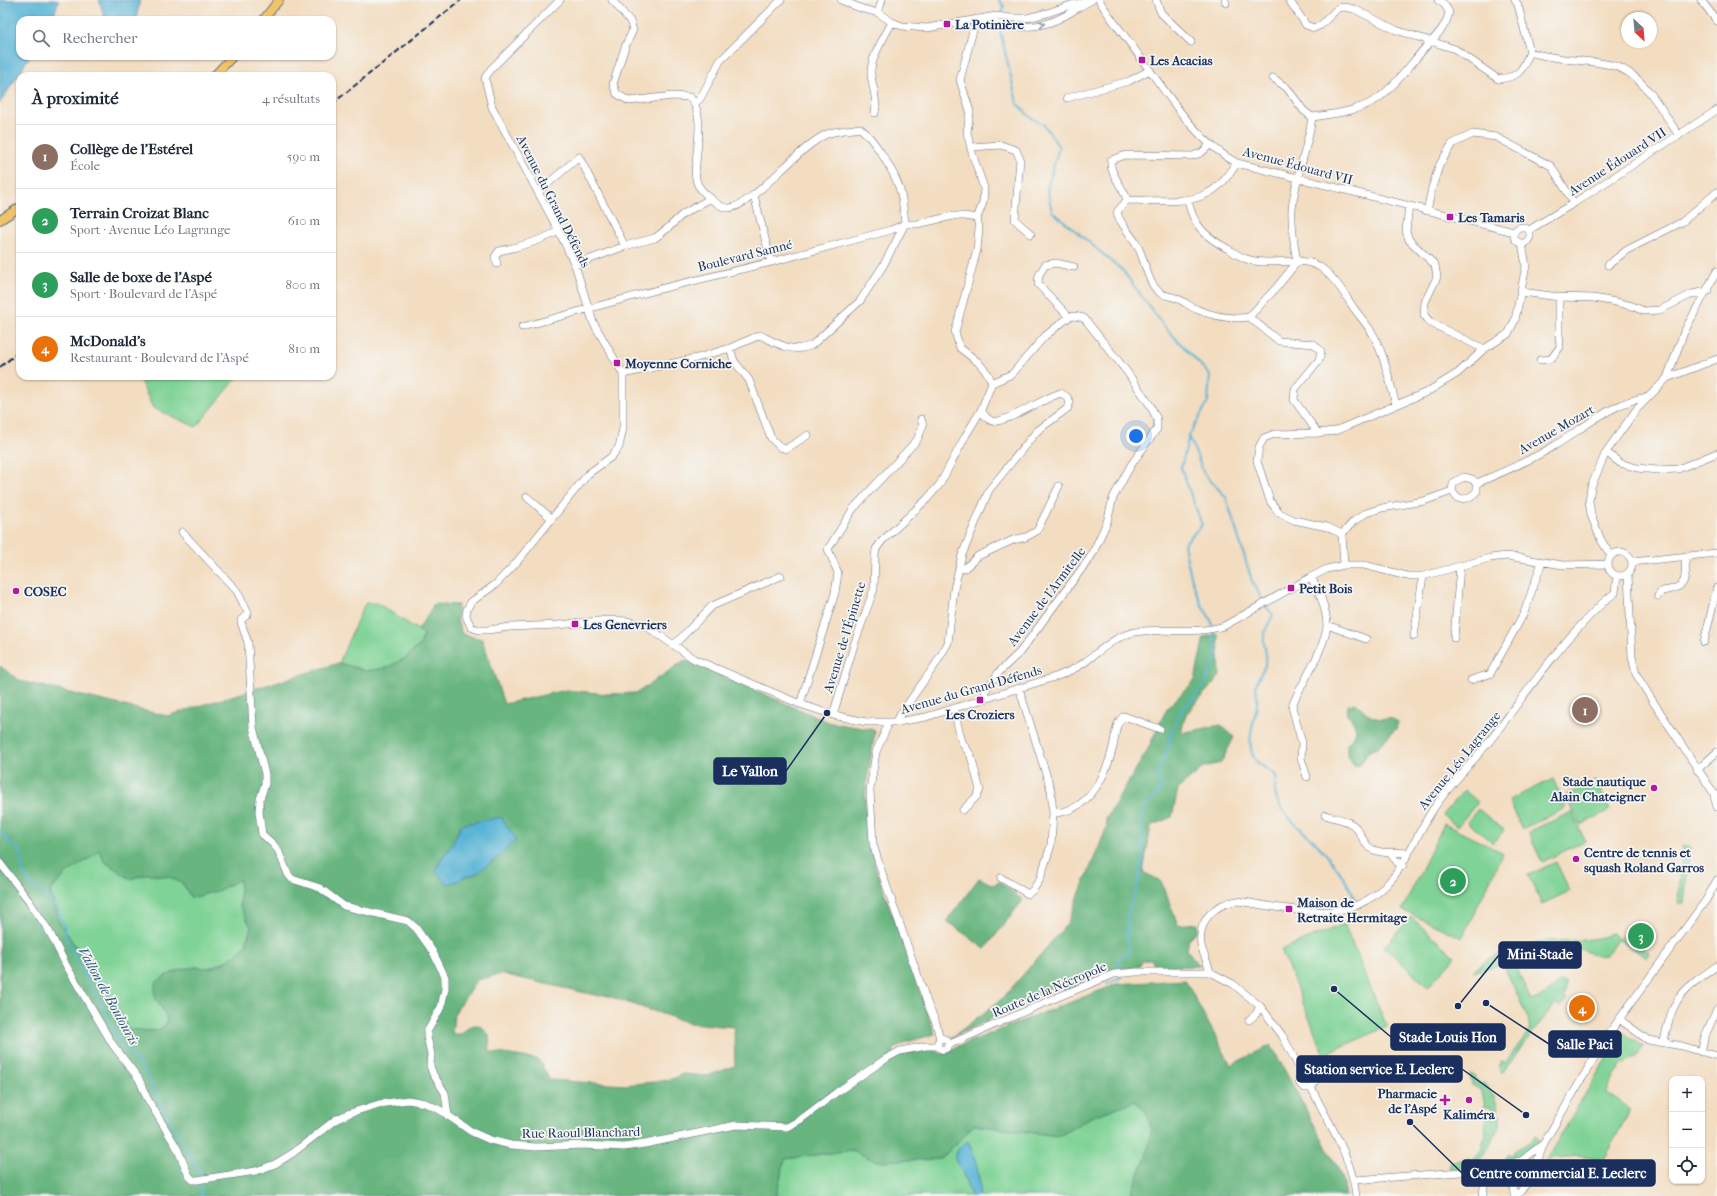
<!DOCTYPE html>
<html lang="fr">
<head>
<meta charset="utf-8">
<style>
  body { margin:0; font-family:"IM FELL French Canon",serif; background:#f2f2f3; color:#1f2937 }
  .controls { position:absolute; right:12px; bottom:12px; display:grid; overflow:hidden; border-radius:8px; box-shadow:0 1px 3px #0004 }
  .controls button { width:36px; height:36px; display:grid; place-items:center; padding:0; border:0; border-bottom:1px solid #e0e1e3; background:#fff; color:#1f2937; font:20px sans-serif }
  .compass { position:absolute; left:1621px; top:12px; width:36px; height:36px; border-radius:50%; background:#fff; box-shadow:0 1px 3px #0004; rotate:154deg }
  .you { position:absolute; left:1136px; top:436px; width:14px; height:14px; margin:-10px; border:3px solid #fff; border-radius:50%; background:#1a73e8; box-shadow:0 0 0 6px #1a73e833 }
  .badge { display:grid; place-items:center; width:26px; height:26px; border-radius:50%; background:#2563eb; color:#fff; font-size:13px; font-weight:700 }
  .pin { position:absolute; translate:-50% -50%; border:2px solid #fff; box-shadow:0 1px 4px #0006 }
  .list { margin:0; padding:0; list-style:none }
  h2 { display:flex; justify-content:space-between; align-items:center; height:52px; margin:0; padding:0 16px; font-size:17px }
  h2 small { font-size:13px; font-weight:400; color:#747a83 }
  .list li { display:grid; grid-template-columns:26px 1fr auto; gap:12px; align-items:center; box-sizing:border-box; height:64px; padding:0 16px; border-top:1px solid #e0e1e3 }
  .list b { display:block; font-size:15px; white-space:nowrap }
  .list p { margin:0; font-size:13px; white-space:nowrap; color:#747a83 }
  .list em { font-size:13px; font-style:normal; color:#747a83 }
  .icon { flex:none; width:22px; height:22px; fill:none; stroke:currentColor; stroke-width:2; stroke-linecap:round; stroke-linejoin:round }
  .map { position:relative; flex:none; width:1717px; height:1196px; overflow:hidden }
  .search { position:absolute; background:#fff; box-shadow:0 1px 3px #0004; left:16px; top:16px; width:320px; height:44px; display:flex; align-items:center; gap:10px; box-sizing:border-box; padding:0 14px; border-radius:12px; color:#747a83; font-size:15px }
  .panel { position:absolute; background:#fff; box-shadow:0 1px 3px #0004; left:16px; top:72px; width:320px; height:308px; border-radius:12px }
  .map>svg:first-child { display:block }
</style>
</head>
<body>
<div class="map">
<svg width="1717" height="1196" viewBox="0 0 1717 1196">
  <rect width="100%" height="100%" fill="#f6f6f2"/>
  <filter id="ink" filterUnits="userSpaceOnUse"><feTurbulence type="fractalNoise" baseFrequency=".025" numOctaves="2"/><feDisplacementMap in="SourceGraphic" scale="8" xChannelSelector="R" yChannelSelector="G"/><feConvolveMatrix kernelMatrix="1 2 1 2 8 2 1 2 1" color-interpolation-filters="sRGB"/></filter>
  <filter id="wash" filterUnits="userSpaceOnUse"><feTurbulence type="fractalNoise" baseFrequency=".012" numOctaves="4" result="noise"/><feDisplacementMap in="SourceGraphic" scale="16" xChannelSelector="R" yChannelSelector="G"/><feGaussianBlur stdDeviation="0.9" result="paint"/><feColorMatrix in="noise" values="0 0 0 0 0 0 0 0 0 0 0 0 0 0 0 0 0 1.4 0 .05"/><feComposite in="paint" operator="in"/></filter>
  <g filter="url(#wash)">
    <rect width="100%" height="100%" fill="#f3ddc1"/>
    <path fill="#80d396" stroke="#4e817a" d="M138 376H239L196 427 153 408Z
      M366 603H377L424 634 420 645 404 659 386 668 366 671 339 663 362 609Z
      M1553 779 1566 808 1522 829 1509 800Z
      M1596 781 1610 810 1580 825 1566 795Z
      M1464 790 1478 802 1457 827 1443 815Z
      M1478 809 1504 830 1493 843 1467 822Z
      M1572 812 1585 841 1542 862 1528 832Z
      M1444 824 1503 853 1462 938 1402 910Z
      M1683 846H1690L1684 903H1678Z
      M99 849 104 861 130 879 147 874 170 877 183 884 217 891 240 879V906L251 927 250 932 247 939V945L232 958 209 968 198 967 183 969 165 976 164 1011 167 1020C163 1035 141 1030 128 1029L114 1003 59 922 50 891 67 873 93 856Z
      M1556 862 1570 891 1542 904 1528 875Z
      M1411 917 1455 957 1428 987 1384 947Z
      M1344 924 1387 1027 1324 1054 1281 950Z
      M1612 933 1618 939 1624 933 1650 953 1647 958 1618 939 1606 955 1597 956 1575 947 1529 949V944C1556 937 1589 945 1612 933Z
      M1511 950V955L1531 1001 1541 997 1562 981 1565 982V992L1563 996 1567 999 1560 1007 1555 1003 1503 1072H1501L1499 1069 1501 1061 1505 1063 1530 1030 1528 1018 1503 964 1473 972C1483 960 1496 955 1511 950Z
      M1622 1032 1643 1046 1637 1056 1621 1065 1606 1092 1631 1109 1603 1160 1578 1156 1550 1159 1542 1167Z
      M1470 1074 1475 1076V1078L1481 1084 1484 1083 1493 1095 1499 1109H1492L1491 1105 1490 1107H1485L1482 1091 1472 1085Z
      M1135 1101C1138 1104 1143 1108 1146 1112 1159 1136 1141 1168 1132 1190V1196H979L980 1186 955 1159 964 1176 971 1196H776L785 1159 852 1150 876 1161 941 1159 974 1125 1059 1136 1091 1117Z
      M1485 1111 1499 1113C1506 1124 1483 1154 1477 1165L1450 1169 1449 1162 1469 1159 1473 1161 1481 1151 1484 1138 1486 1136Z
      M1536 1136 1540 1140C1529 1151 1517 1160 1502 1164L1507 1155 1514 1154V1151L1529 1143Z"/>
    <path fill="#68b57f" stroke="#42726e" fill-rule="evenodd" d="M434 604 458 605 457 620 462 634 482 639 504 704 566 690 607 694 637 693 685 660 831 723 875 730 865 796 868 840 876 869 935 1034 907 1042 893 1050 896 1057C905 1053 917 1049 927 1049 942 1049 938 1060 956 1047L1117 984 1185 980 1231 1065 1271 1045 1342 1176 1346 1196H1132V1190C1141 1168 1159 1136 1146 1112 1143 1108 1138 1104 1135 1101L1091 1117 1059 1136 974 1125 941 1159 876 1161 852 1150 785 1159 776 1196H0V666L20 681 167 716 339 663 366 671 386 668 404 659 420 645 424 634 418 630ZM472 823 504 825 513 834 477 873 463 877 443 856 452 845 461 825ZM99 850 104 861 130 879 147 874 170 877 183 884 191 898 217 891 240 879V906L251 927 250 932 247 939V945C237 954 222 966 209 968 205 968 200 967 196 967 181 968 167 974 155 983V997L167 1018C167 1036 141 1030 128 1029L114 1003 59 922 50 891 67 873 93 856ZM502 974 599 996 605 995 689 1023 734 1027 735 1066 707 1076 683 1074 670 1080 625 1085 551 1080C544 1074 545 1065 537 1059L490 1052 489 1035 481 1026C472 1023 468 1027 462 1034H452L454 1014 477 980Z
      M1218 634 1220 676 1186 714 1181 733 1221 725 1234 737 1221 763 1204 767 1178 789 1172 817 1151 826 1143 872 1161 881 1178 925 1197 923V931L1189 939 1187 950 1200 966 1154 967 1152 959 1143 961 1140 965 1131 968 1110 969 1064 991 1062 985 951 1038 1003 998 1067 924 1107 827 1106 819 1147 751 1167 708 1195 680 1204 637Z
      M1355 703C1363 707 1367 717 1376 718 1384 720 1391 716 1398 722L1396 729 1376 748 1369 751 1359 766 1354 765C1350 759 1346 753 1347 746 1347 741 1352 740 1354 736 1359 727 1352 718 1346 713L1348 705Z
      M979 878 993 885 1000 882 1023 900 985 949 947 921Z"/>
    <path fill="#58b4d6" stroke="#3a729a" d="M0 0H59L52 20H20V56H30L0 103Z
      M99 0H140L136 20 105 19Z
      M501 817C505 825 512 831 516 840L500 856 477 873 463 877 459 881 447 884 436 871 443 856 452 845 461 825Z
      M968 1141C976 1159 981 1175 979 1196H971L964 1176 955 1159V1155L959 1148Z"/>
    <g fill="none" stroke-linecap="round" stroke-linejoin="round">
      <path stroke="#58b4d6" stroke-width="2" d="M999 0 1004 6 1002 14
        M999 26 1017 103 1030 117 1044 125 1059 147 1047 189 1052 211 1123 271 1163 325 1210 375 1208 402 1189 436 1204 474 1226 497 1252 581 1263 601
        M1189 436 1181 468 1202 525 1184 544C1187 563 1192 583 1200 601 1203 610 1211 616 1213 626
        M1265 605 1273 615C1269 623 1264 630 1264 638 1263 646 1268 655 1266 663 1264 670 1257 677 1256 685 1256 691 1258 698 1257 704 1255 723 1245 738 1254 758 1259 767 1271 769 1277 777 1276 781 1275 786 1275 790 1276 812 1301 828 1315 842 1331 859 1347 878 1355 900
        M0 831 9 842 20 850 23 872 31 885 49 899 57 909 64 925 67 941 90 986 102 1004 122 1047 136 1060 147 1075 162 1106 201 1175
        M1120 967 1118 959 1129 954 1127 938 1128 912 1137 889 1143 857 1142 828 1143 810 1162 788 1157 774 1167 753 1172 731 1182 710 1205 684 1217 655 1213 630
        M1107 984 1121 977
        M201 1196V1187"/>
    </g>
  </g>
  <g filter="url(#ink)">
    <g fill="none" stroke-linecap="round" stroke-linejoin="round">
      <defs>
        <path id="minor" d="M560 0 491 69 485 78 492 107 559 231 575 265 593 322 623 374V428L619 447 611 457 588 474 516 563 496 584 471 602 467 609 466 616 471 627 479 630H487L510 627 558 625 608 620 628 621 646 626 694 659 800 704 833 715 866 722H898L926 717 1058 676C1068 672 1077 668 1085 662 1101 650 1115 636 1135 632 1165 627 1195 635 1224 626L1311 577 1327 569 1344 565H1364L1407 576H1423L1490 558 1507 556 1563 565 1608 564
          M612 0 630 21 633 30 625 47 613 84 617 94 629 101 673 96 690 97C705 116 697 142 696 164 695 171 695 179 698 185 702 192 720 209 729 208 752 207 800 145 827 134 837 130 850 130 860 128 874 139 893 170 899 187 903 199 904 212 905 224
          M841 0 860 8 878 13 892 22 902 26 927 28 996 16 1011 18H1027L1047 13 1071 5 1087 2
          M1099 0C1111 20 1127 38 1140 57 1168 94 1195 141 1237 163L1514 232
          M1156 0 1161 13 1191 42
          M1225 0 1226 3
          M1289 0 1306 25 1314 28 1321 25 1338 8 1345 7 1354 9 1396 30 1455 49 1498 79C1520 77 1522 71 1530 52
          M1515 0 1518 5 1530 52C1556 61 1584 59 1611 65 1642 71 1663 112 1679 136
          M1701 0 1717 21
          M878 13 882 0
          M976 19 960 80 970 111 967 133 973 156 984 188 983 203 977 218
          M980 20C1002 25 1026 30 1048 23 1064 19 1077 7 1092 0
          M1273 78 1287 88 1304 111 1312 117
          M1067 98 1129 81 1150 70
          M695 103 700 99 720 61 781 0
          M875 113C878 99 872 87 871 74 870 57 885 37 892 22
          M1210 145 1201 153 1192 156 1126 155 1111 160C1109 174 1123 186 1127 200L1117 212C1119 223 1130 233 1136 243 1144 256 1145 272 1153 285 1161 297 1165 294 1176 298 1184 301 1190 307 1198 310 1214 316 1232 320 1249 317
          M971 147 1001 145 1016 150 1020 159 1015 220 1031 234
          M538 192 579 157 625 246
          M754 195 771 262
          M1127 200C1148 200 1186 204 1204 195 1219 189 1229 175 1237 163
          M1188 200C1193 226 1206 237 1228 249 1242 258 1250 262 1267 262 1285 263 1304 257 1320 267 1333 276 1343 291 1351 304 1358 315 1368 325 1374 336 1385 357 1390 383 1396 405
          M1409 206 1406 231 1409 240 1435 265 1437 277 1425 302 1424 315 1431 323 1484 349
          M1427 211 1432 188 1439 166 1452 144 1473 134 1496 137 1551 166 1574 203
          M1514 235a8 8 0 1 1 16 0a8 8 0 1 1-16 0Z
          M1529 230 1574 203 1717 110
          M497 264 495 257 499 251C521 247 539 241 559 231
          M575 265 625 246 655 238 668 228 683 214 711 198
          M1608 265 1627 250 1682 222 1717 192
          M1522 292 1559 297 1593 298 1616 302 1632 306 1644 311 1660 310 1692 294 1708 291
          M1069 317 1038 284 1039 275 1045 265 1056 263 1074 267
          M1249 317 1277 287 1297 262C1294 244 1291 227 1292 209 1295 178 1308 148 1312 117 1334 114 1363 111 1381 96 1398 83 1410 65 1424 49 1434 38 1447 27 1449 12L1444 4 1438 0
          M1249 317 1279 341 1314 344 1321 351 1319 360 1295 389 1294 400 1318 433
          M522 327 660 289 771 262 891 230 905 224H917L953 216H964L977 218 979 228 977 250 955 332 960 348 978 362 988 374 992 383 981 410C984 415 986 419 992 421 1004 425 1045 397 1061 393L1067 397 1070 402 1068 408 1037 431 989 490 962 555 954 589 948 643 935 665 895 722
          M730 348 734 361 749 380 771 438 780 447 786 449 808 435
          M1540 360 1551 359 1560 347 1559 333V297
          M623 374 697 358 730 348 760 335C778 344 793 354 812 345L860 301 883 266 905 224
          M1667 378 1717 359
          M1606 452 1620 463 1637 468 1657 470 1678 469 1717 453
          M1464 477 1472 479 1477 483V491C1470 498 1466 500 1457 498L1452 491 1453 484 1458 480Z
          M1477 483C1503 472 1530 461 1554 446 1582 429 1616 400 1648 397
          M527 497 551 518
          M182 532 237 591 248 613 247 615 241 620V622L248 643 253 727 265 774V784L260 799 259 812 262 834 273 844 278 850 288 874 292 879 320 888 344 906 408 921 416 928 433 952 445 977V989L441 1007 427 1032V1037L431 1054 430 1066 433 1074 445 1093 448 1116
          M1342 534 1327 527 1294 520 1279 513 1270 501 1257 461 1259 447 1264 438 1274 434 1318 433 1335 431 1427 392 1458 373 1484 349 1508 334 1515 320 1526 266 1522 243
          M1342 534 1354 521 1366 513 1382 508 1424 501 1452 491
          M1342 534 1344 565
          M1608 564a12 12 0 1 1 24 0a12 12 0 1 1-24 0Z
          M1611 556 1601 540 1591 515 1589 501 1591 487 1606 452 1636 410 1667 378 1684 332 1717 271
          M1632 562 1717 553
          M959 569 965 568 978 556 1013 540 1026 537 1037 531 1059 486
          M1628 574 1632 657 1636 674 1652 700 1717 798
          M1658 596 1662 591C1688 588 1686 580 1685 556
          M1327 625 1366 639
          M1414 636 1423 576
          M1454 638 1460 566
          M1704 642 1717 588
          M674 645 712 606 781 576
          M1471 680 1490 674 1524 613 1542 562
          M985 699V691L999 672 1020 652 1092 555 1107 522 1113 498 1131 465 1157 429V419L1150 405 1127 372 1084 318 1074 316 1069 317 1045 336 1012 374 992 383
          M800 704 835 593 838 573 828 549 853 509 917 440 923 426 921 419
          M955 708 957 723 962 742 971 756 980 790 977 796 963 810
          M833 715 854 645 874 589 875 556 876 549 882 541 927 499 940 484 966 435 981 410
          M887 723V727L876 752 870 790 873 844 881 870 928 1005 936 1023 940 1039
          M1697 770 1717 752
          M1307 777 1301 758 1302 743 1292 707 1294 701C1303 682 1327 644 1327 624 1326 607 1319 591 1311 577
          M1714 796 1717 807
          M1053 813C1088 812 1106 777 1113 747 1116 736 1114 724 1124 716L1160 729
          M1325 815C1335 818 1350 820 1357 829 1363 837 1364 846 1374 850 1386 855 1397 851 1408 853
          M1390 853 1397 862 1403 865
          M0 863 29 901 49 931 66 965 113 1045 139 1079 147 1098 177 1148 189 1176 193 1180H197L256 1171 275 1164 293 1153 335 1120 350 1113 379 1104 408 1100 425 1103 440 1110 472 1132 490 1140 511 1145 536 1147 583 1145 624 1147 645 1144 736 1125 787 1127 800 1120 837 1092 887 1058 900 1051 926 1046H937
          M1001 878 1028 894 1033 890 1040 879 1051 845 1053 813 1051 790 1019 688
          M1210 972C1208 963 1203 954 1201 945 1198 920 1214 904 1237 901 1273 906 1323 919 1357 905 1400 888 1410 843 1434 808 1451 783 1473 762 1492 738 1522 699 1550 657 1584 622 1594 611 1603 601 1615 593L1617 576
          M1619 1019 1648 1040 1682 1046 1717 1056
          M1249 1020 1256 1014 1260 1006
          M937.5 1044a5.5 5.5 0 1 1 11 0a5.5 5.5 0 1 1-11 0Z
          M1664 1042C1672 997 1681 991 1717 966
          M948 1045 1058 997 1114 974 1136 972H1210L1233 984 1260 1006 1282 1035 1302 1073
          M1701 1052 1705 1036 1717 1009
          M1299 1080a8 8 0 1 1 16 0a8 8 0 1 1-16 0Z
          M1311 1087C1328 1123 1352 1156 1356 1196
          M1521 1161 1543 1144
          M1483 1170 1484 1187 1483 1196
          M1355 1180 1501 1169 1511 1170
          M1514 1196C1514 1188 1510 1175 1511 1170 1513 1156 1531 1160 1533 1172
          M1517 1196 1532 1176 1544 1143 1607 1036 1706 900 1717 880"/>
        <path id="major" d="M263 20 279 0
          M214 76 233 56
          M0 220 20 207"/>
      </defs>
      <use href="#minor" stroke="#676c81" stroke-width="8"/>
      <use href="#major" stroke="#676c81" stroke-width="10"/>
      <use href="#minor" stroke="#fff" stroke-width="7"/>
      <use href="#major" stroke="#f0c469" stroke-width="8"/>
      <path stroke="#1b2f5e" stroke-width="2" stroke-dasharray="6 3" stroke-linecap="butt" d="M332 104 461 0
        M0 367 20 351"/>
    </g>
    <defs><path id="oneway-chevron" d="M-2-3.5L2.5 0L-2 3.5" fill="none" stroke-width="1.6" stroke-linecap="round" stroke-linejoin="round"/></defs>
    <use stroke="#8d97ae" href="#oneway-chevron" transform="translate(1042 24) rotate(-10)"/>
  </g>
  <g fill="#b5179e" stroke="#f6f6f2" stroke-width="1.5">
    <rect x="943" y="20" width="8" height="8" rx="2"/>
    <rect x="1138" y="56" width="8" height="8" rx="2"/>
    <rect x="1446" y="213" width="8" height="8" rx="2"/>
    <rect x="613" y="359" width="8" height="8" rx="2"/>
    <rect x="1287" y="584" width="8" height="8" rx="2"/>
    <circle cx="16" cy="591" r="4"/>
    <rect x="571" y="620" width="8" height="8" rx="2"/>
    <rect x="976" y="696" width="8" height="8" rx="2"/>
    <circle cx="1654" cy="788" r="4"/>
    <circle cx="1576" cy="859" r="4"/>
    <rect x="1285" y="905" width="8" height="8" rx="2"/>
    <path d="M1443 1094h4v4h4v4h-4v4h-4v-4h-4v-4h4z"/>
    <circle cx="1469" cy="1100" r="4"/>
  </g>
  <g text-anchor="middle" stroke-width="3.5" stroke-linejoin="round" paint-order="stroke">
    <g font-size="13" font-weight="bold" fill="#1b2f5e" stroke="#f6f6f2" text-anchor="start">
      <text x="955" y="29">La Potinière</text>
      <text x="1150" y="65">Les Acacias</text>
      <text x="1458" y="222">Les Tamaris</text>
      <text x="625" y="368">Moyenne Corniche</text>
      <text x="1299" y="593">Petit Bois</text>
      <text x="24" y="596">COSEC</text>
      <text x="583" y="629">Les Genevriers</text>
      <text x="980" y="719" text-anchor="middle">Les Croziers</text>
      <text x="1646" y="786" text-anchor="end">Stade nautique<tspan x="1646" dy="15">Alain Chateigner</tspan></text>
      <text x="1584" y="857">Centre de tennis et<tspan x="1584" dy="15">squash Roland Garros</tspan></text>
      <text x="1297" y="907">Maison de<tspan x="1297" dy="15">Retraite Hermitage</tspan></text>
      <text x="1437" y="1098" text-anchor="end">Pharmacie<tspan x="1437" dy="15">de l'Aspé</tspan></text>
      <text x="1469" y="1119" text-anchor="middle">Kaliméra</text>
    </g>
    <g font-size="13" fill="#1b2f5e" stroke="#f6f6f2">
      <text transform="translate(1617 161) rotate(-33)" y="5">Avenue Édouard VII</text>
      <text transform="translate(1298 165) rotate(15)" y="5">Avenue Édouard VII</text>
      <text transform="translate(554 201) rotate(63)" y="5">Avenue du Grand Défends</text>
      <text transform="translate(745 255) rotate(-14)" y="5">Boulevard Samné</text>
      <text transform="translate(1556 429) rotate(-30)" y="5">Avenue Mozart</text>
      <text transform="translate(1046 596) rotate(-53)" y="5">Avenue de l'Armitelle</text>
      <text transform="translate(844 637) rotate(-73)" y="5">Avenue de l'Épinette</text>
      <text transform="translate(971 689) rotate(-16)" y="5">Avenue du Grand Défends</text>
      <text transform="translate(1459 760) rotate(-51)" y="5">Avenue Léo Lagrange</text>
      <text transform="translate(1049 989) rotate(-23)" y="5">Route de la Nécropole</text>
      <text transform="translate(581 1132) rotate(-1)" y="5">Rue Raoul Blanchard</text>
    </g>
    <g font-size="14" font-style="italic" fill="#2d5782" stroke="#f6f6f2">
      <text transform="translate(109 996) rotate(61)" y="5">Vallon de Boulouris</text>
    </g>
  </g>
  <path fill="none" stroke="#1b2f5e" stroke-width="1.5" d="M827 713L786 771M1458 1006L1499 955M1334 989L1391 1037M1486 1003L1549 1044M1526 1115L1462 1069M1410 1122L1462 1173"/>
  <g fill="#1b2f5e" stroke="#f6f6f2" stroke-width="1.5">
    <circle cx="827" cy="713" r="4"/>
    <circle cx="1458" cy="1006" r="4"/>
    <circle cx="1334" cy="989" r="4"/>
    <circle cx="1486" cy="1003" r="4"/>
    <circle cx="1526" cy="1115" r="4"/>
    <circle cx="1410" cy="1122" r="4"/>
  </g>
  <g fill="#1b2f5e" stroke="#1b2f5e" stroke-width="1.5">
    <rect x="714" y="758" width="72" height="26" rx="4"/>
    <rect x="1499" y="942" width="82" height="26" rx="4"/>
    <rect x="1391" y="1024" width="114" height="26" rx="4"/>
    <rect x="1549" y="1031" width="72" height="26" rx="4"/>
    <rect x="1297" y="1056" width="165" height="26" rx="4"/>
    <rect x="1462" y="1160" width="193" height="26" rx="4"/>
  </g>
  <g font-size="14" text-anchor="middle" font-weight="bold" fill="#fff">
    <text x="750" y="776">Le Vallon</text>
    <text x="1540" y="959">Mini-Stade</text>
    <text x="1448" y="1042">Stade Louis Hon</text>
    <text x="1585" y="1049">Salle Paci</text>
    <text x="1379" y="1074">Station service E. Leclerc</text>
    <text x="1558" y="1178">Centre commercial E. Leclerc</text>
  </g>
</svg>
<div class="controls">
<button>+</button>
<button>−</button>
<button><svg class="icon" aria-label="locate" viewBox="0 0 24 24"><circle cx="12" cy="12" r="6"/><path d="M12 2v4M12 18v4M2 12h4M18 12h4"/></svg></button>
</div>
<svg class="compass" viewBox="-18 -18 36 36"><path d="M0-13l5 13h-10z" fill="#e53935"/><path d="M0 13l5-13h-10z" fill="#747a83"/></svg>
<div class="you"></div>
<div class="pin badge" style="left:1585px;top:710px;background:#8d6e63">1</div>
<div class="pin badge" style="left:1453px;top:881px;background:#2e9e5b">2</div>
<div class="pin badge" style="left:1641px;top:936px;background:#2e9e5b">3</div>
<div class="pin badge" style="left:1582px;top:1008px;background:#e8710a">4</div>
<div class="search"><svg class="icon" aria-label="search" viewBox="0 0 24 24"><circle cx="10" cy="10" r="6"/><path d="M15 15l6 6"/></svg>Rechercher</div>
<section class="panel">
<h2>À proximité<small>4 résultats</small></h2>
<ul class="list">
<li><span class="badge" style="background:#8d6e63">1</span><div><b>Collège de l'Estérel</b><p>École</p></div><em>590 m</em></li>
<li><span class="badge" style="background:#2e9e5b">2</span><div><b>Terrain Croizat Blanc</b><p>Sport · Avenue Léo Lagrange</p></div><em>610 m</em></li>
<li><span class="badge" style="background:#2e9e5b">3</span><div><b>Salle de boxe de l'Aspé</b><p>Sport · Boulevard de l'Aspé</p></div><em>800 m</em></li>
<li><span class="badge" style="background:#e8710a">4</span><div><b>McDonald's</b><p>Restaurant · Boulevard de l'Aspé</p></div><em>810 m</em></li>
</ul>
</section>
</div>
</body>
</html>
